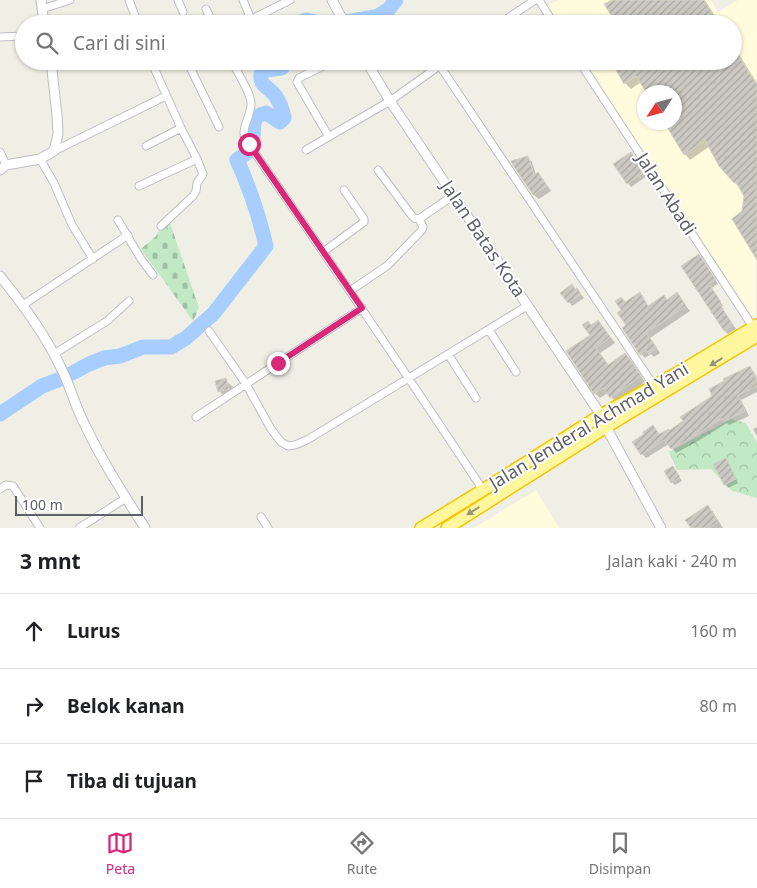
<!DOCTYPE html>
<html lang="id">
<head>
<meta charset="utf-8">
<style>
  body { margin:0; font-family:"Noto Sans",sans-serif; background:#f2f2f2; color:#202124 }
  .compass { position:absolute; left:637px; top:85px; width:45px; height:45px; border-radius:50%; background:#fff; box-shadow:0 1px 4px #0004; rotate:234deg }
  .scale { position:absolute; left:15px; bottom:12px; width:128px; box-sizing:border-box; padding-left:5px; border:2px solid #5d6067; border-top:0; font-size:14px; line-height:18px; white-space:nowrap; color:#5d6067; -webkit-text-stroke:4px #fff; paint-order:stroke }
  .stop { position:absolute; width:15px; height:15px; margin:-11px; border:4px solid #db2777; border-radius:50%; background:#fff }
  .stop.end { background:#db2777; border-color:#fff; box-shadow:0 1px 5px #0008 }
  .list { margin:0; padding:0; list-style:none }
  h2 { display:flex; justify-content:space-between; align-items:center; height:65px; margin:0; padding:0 20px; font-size:21px }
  h2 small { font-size:16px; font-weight:400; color:#757577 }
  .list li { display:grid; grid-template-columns:32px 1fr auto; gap:15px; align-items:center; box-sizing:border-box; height:75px; padding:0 20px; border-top:1px solid #e0e0e0 }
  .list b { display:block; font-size:19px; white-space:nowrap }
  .list em { font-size:16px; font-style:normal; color:#757577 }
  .icon { flex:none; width:28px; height:28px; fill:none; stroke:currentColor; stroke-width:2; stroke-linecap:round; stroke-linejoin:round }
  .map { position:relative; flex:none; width:757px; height:528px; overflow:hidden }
  .search { position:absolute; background:#fff; box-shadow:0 1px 4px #0004; left:15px; right:15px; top:15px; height:55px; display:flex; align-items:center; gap:12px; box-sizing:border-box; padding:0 18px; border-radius:28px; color:#757577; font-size:19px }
  .sheet { height:290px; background:#fff }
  nav { display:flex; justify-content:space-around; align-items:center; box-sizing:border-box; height:70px; border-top:1px solid #e0e0e0; background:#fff; font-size:14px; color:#757577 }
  nav a { display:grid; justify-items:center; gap:2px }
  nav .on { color:#db2777 }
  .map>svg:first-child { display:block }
</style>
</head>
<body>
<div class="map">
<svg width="757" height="528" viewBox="0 0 757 528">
  <defs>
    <pattern id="forest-crowns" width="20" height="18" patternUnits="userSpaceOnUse" patternTransform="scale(1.25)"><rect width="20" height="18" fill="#c1e9c6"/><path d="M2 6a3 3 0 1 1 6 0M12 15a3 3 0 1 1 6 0" fill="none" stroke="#a0c0a5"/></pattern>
    <pattern id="cemetery-stones" width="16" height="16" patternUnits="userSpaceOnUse" patternTransform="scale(1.25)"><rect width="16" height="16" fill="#c1e9c6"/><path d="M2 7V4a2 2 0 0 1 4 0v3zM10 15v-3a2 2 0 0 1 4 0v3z" fill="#a0c0a5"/></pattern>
    <pattern id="building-hatch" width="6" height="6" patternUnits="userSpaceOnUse" patternTransform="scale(1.25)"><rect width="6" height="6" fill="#cbc9c2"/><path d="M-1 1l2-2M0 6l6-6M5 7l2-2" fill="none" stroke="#a8a7a1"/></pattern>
  </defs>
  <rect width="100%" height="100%" fill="#f0efe6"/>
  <path fill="#fffbdc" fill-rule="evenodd" d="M559 0H711L718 12 738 0H757L756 322 583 61H733V24H557L545 6ZM644 92H674V122H644Z
    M536 490 559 528H474Z"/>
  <path fill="url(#forest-crowns)" d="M731 419 746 423 757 443V498L732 491 711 469 677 470 669 452Z"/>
  <path fill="url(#cemetery-stones)" d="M168 217 199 308 193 321 141 249 156 236Z"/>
  <path fill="#0003" d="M615 0H705L720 24H607L615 19Z
    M733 45 757 83V258L743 212 745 196 740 188 735 183 710 146 690 160 685 154 674 122V92H648L641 82 631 89 625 83 612 61H733Z
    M527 157 532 162 536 175 538 174 543 179 551 191 539 199 534 195 514 164Z
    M634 157 647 176 631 187 628 183Z
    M702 259 718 284 711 288 723 306 721 307 736 329 728 334 725 331 683 266Z
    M572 286 580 293 584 298 572 306 569 302Z
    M639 294 649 307 668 301 677 294 690 311 650 338 660 353 654 357 651 354 645 358 641 354 628 325 625 303Z
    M598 322 603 327 615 343 600 353 609 366 625 354 631 360 645 382 616 402 608 393 600 398 595 393 592 326Z
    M750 368 754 372 757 378V392L741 400 749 416 729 425 727 423 698 441 676 453 669 444 646 458 642 454 653 427 660 435 670 431 685 422 713 396 726 382Z
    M225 380 233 387 236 396 227 398 219 391Z
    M757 427V436L753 429Z
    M726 459 729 463 738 483 728 488 725 484Z
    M673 467 682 481 675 485 672 482Z
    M708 507 713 512 723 528H692Z"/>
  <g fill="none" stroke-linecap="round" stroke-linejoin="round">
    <path stroke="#a7ceff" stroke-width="15" d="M296 24 306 20 325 24
      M335 24 378 16 389 9 396 0
      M0 414 42 386 63 378 89 364 104 358 120 356 143 347H171L186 338 214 313 266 246C259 216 250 188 237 160 241 157 247 154 249 150 259 135 245 117 266 113L280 122 284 118C283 111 279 100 274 94 268 87 259 85 261 74L266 70 282 68 287 61"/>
  </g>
  <path fill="url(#building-hatch)" stroke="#d5d2c3" d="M612 0H704L719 24H605L613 18 604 4Z
    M733 47 757 85V260L732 219 742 211 744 196 736 182 734 183 719 166 705 140 684 155 664 122H674V92H646L636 76 624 84 611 61H733Z
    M631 152 644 172 627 184 613 164Z
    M528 156 534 175 538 172 547 186 533 195 513 165 511 161Z
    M699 254 716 280 709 284 721 302 719 303 733 325 724 331 681 266Z
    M572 284 575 289 577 288 581 294 568 303 560 293Z
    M640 292 648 306 664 295 667 300 677 292 686 306 646 333 657 348 649 354 646 350 640 355 622 328 626 325 617 313 621 310 615 301 621 297 625 302Z
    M598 320 610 337 596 348 608 365 625 353 641 376 610 398 603 388 594 394 566 351 590 335 582 325 588 321 591 325Z
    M750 366 757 381V386L738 395 745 411 724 421 722 418 693 437 671 449 664 440 641 455 632 442 644 434 643 432 653 425 659 434 669 429 670 430 683 421 680 417 712 396 709 389 724 381 723 379Z
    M226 378 229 389 218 392 215 381Z
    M726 458 736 479 724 485 713 464Z
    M673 466 680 477 671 483 664 471Z
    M708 505 718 522 709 528H691L685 520Z"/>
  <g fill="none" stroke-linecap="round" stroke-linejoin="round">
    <defs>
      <path id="minor" d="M129 0 138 24
        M178 0 183 12
        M243 0 253 24
        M539 0 554 24
        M42 9 70 0
        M206 9 213 24
        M242 24 290 0
        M499 24 535 0
        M0 37 24 36
        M151 61 181 128 197 159 203 174 197 183 196 191 193 196 161 226
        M187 61 219 127
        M232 61C237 73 251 92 251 104 251 116 241 127 245 139 326 255 405 372 483 490
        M579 61 753 327
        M152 64 159 61
        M440 66 654 386
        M329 137 297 82 299 78 333 61
        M146 146 181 128
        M306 150 390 101 446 61
        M54 151 166 96
        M0 152 6 165
        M40 159 54 183 72 225 93 259
        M378 170 409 212 414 218 419 219
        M139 186 197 159
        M118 220 141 259 153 275
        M323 252 364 222V219L344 190
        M350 291 388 265 422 230 423 227 419 219 454 195
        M23 305 128 235
        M489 330 516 372
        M209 331 246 384 271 429 281 442 288 446 295 445 307 440 527 306
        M54 354 107 321 129 301
        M448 354 476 398
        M196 417 362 308
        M0 489 6 485 13 486 40 528
        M261 517 268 528
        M79 528 126 498"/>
      <path id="tertiary" d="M41 0 44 24
        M332 0 345 24
        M366 61 390 101 601 415
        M0 170 6 165 40 159 54 151 58 134 57 115 51 61
        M0 276C24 306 47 337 63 372 71 389 76 408 85 425 102 461 124 495 145 528
        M606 427 661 528"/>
      <path id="trunk" d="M421 528 483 490 601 415 681 371 757 325
        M447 528 606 427 757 336"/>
    </defs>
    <use href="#minor" stroke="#bdbec5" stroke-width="9"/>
    <use href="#tertiary" stroke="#bdbec5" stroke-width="11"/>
    <use href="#trunk" stroke="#f6c600" stroke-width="14"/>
    <use href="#minor" stroke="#fff" stroke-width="7"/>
    <use href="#tertiary" stroke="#fff" stroke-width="9"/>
    <use href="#trunk" stroke="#fff69d" stroke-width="11"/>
  </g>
  <defs><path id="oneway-solid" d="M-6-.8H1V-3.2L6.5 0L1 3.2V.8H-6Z" transform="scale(1.25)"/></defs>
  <g fill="#96947a">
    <use href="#oneway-solid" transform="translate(716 362) rotate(149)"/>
    <use href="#oneway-solid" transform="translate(473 511) rotate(148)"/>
  </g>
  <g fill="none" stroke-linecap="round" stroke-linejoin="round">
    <path stroke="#db2777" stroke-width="6" d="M249 144 362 308 278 363"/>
  </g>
  <g text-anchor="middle" stroke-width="4" stroke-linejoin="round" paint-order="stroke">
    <g font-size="18" fill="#5d6067" stroke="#fff">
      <text transform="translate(666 194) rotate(57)" y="6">Jalan Abadi</text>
      <text transform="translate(483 239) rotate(56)" y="6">Jalan Batas Kota</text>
      <text transform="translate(589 426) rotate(-31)" y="6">Jalan Jenderal Achmad Yani</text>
    </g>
  </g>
</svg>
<svg class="compass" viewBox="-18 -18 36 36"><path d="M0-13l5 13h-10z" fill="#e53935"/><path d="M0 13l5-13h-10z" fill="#757577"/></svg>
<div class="scale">100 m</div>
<div class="stop" style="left:249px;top:144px"></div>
<div class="stop end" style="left:278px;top:363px"></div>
<div class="search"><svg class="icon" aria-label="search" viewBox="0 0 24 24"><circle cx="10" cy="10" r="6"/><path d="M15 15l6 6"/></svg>Cari di sini</div>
</div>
<section class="sheet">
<h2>3 mnt<small>Jalan kaki · 240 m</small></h2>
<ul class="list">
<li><svg class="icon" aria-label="ahead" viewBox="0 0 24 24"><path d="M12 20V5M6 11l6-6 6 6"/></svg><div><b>Lurus</b></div><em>160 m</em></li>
<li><svg class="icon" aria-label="right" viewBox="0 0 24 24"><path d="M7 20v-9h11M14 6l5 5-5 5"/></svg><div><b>Belok kanan</b></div><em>80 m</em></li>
<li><svg class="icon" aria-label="arrive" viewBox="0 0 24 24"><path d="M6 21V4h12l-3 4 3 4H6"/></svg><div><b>Tiba di tujuan</b></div></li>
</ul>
</section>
<nav>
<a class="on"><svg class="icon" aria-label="map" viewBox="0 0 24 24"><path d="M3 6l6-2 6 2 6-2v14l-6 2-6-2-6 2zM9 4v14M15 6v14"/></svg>Peta</a>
<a><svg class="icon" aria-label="directions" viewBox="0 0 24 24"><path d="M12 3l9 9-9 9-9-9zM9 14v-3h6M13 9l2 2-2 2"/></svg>Rute</a>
<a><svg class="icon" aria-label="saved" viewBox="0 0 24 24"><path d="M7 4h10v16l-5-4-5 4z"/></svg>Disimpan</a>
</nav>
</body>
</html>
